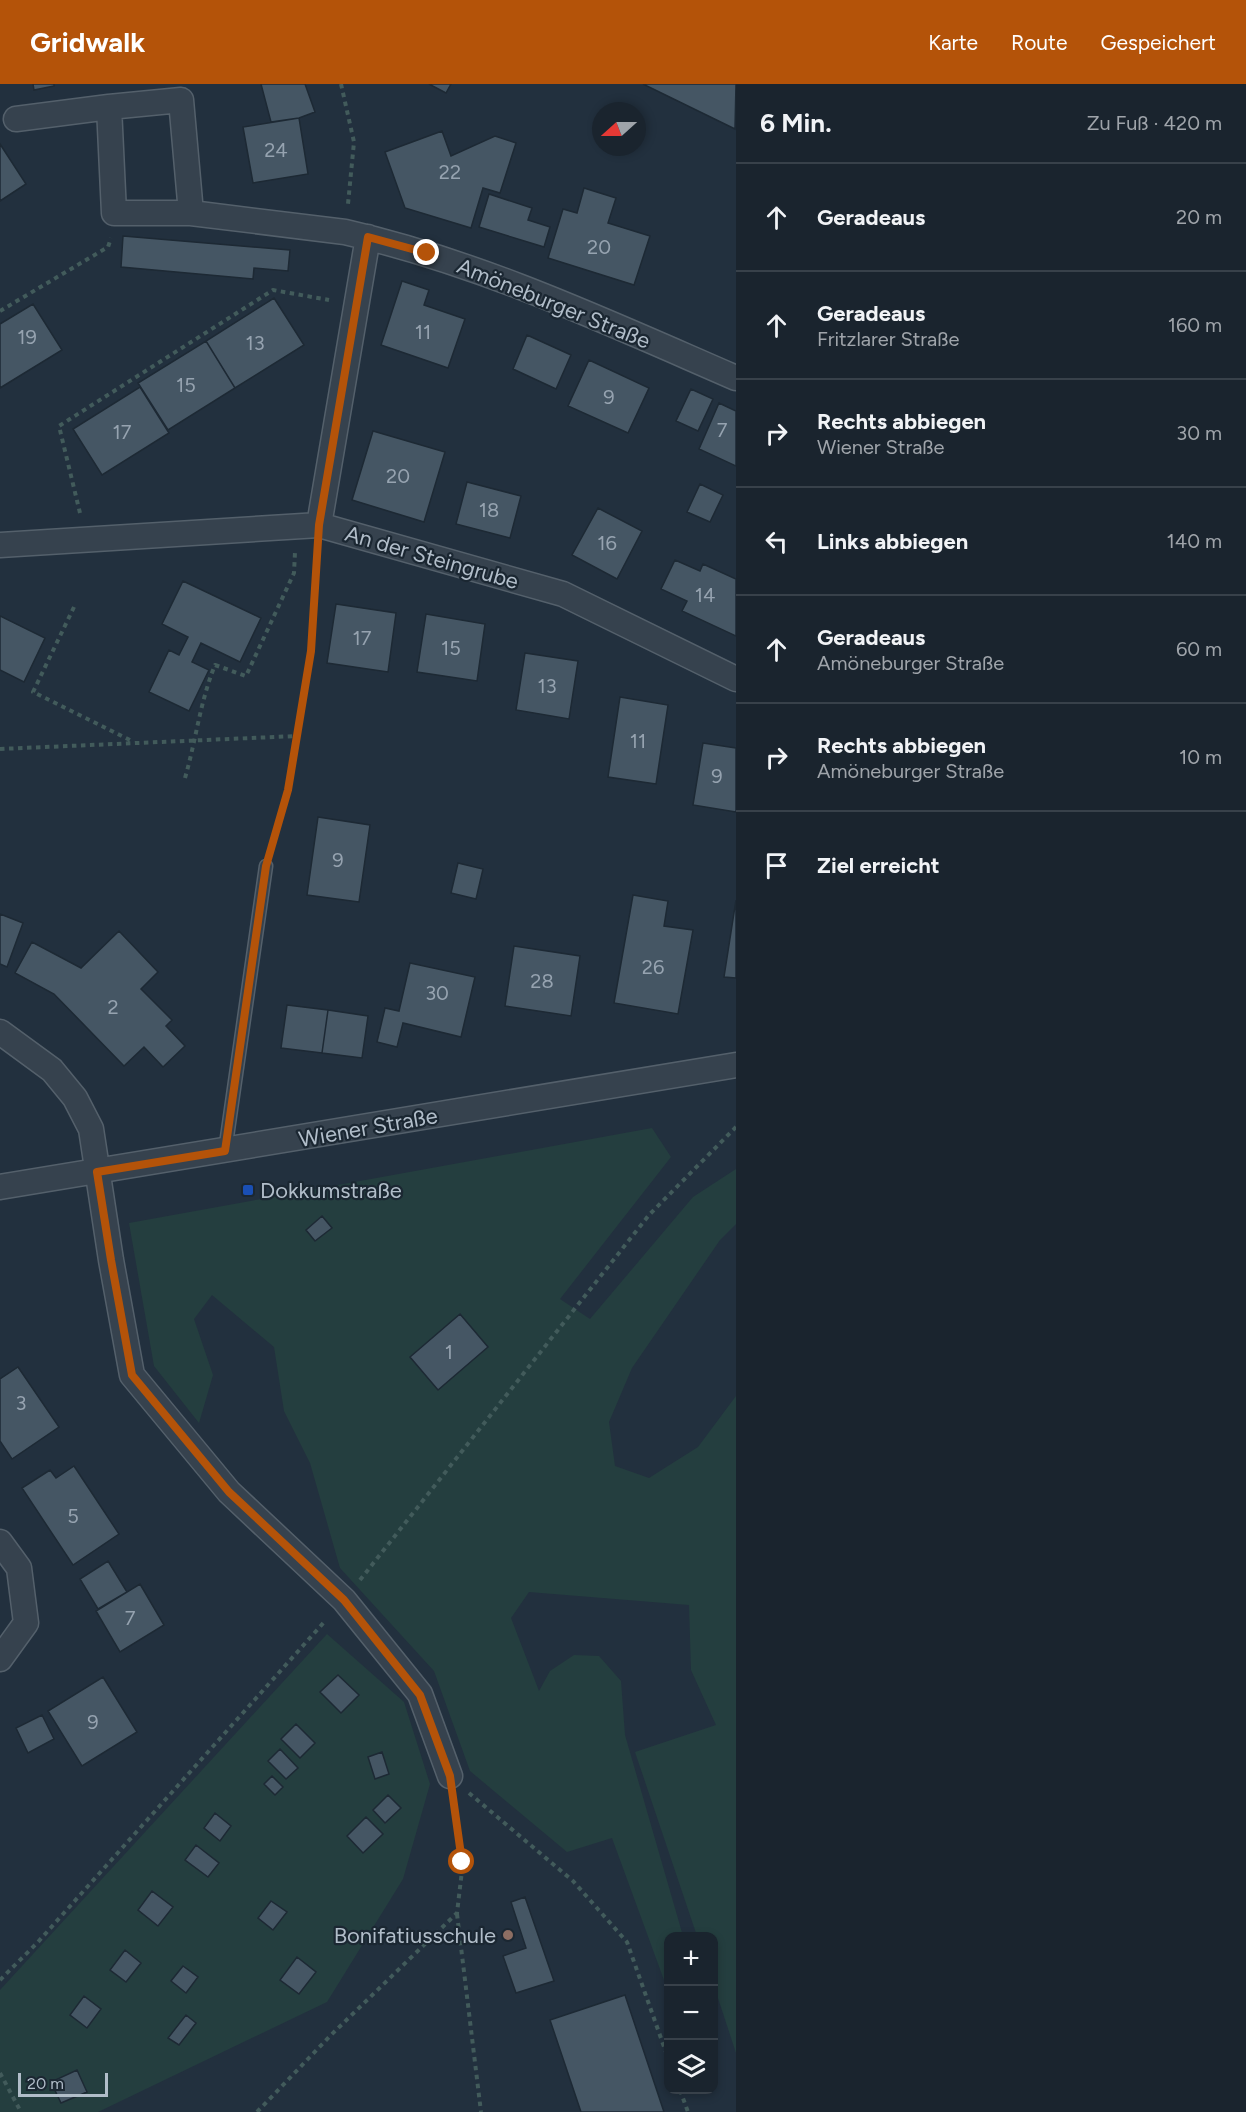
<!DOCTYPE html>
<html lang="de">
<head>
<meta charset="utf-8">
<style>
  body { margin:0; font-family:Figtree,sans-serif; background:#232c36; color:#f1f3f6 }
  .controls { position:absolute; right:18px; bottom:18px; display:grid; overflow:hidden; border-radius:12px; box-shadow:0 3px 9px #0003 }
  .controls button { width:54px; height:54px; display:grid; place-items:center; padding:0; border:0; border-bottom:2px solid #38414a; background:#1a242e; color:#f1f3f6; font:30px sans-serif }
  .compass { position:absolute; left:592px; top:18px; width:54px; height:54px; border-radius:50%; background:#1a242e; box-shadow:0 3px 9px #0003; rotate:249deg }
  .scale { position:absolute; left:18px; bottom:15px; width:90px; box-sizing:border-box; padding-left:6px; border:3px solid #b1bdc9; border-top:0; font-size:16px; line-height:21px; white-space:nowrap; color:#b1bdc9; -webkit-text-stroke:4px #1b2732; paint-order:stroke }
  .stop { position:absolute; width:18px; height:18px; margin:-14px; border:4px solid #b45309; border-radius:50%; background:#fff }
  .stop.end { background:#b45309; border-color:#fff; box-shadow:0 2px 6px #0008 }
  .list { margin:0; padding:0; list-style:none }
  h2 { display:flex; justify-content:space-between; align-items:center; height:78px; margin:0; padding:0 24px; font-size:26px }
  h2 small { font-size:20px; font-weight:400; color:#9fa4aa }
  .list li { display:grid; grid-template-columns:39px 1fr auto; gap:18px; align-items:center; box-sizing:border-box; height:108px; padding:0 24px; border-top:2px solid #38414a }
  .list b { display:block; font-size:22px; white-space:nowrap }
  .list p { margin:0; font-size:20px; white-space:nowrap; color:#9fa4aa }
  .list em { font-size:20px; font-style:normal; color:#9fa4aa }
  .icon { flex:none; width:33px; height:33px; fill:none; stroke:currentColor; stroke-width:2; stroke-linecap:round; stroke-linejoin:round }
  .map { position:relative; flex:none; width:736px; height:2028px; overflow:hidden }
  header { display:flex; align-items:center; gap:36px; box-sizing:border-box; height:84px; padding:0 30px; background:#b45309; color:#fff }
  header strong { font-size:28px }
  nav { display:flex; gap:33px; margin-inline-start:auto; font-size:21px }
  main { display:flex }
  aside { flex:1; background:#1a242e }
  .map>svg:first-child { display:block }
</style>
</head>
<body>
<header>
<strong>Gridwalk</strong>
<nav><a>Karte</a><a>Route</a><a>Gespeichert</a></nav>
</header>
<main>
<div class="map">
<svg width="736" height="2028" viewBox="0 0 736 2028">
  <rect width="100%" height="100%" fill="#22303e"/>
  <path fill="#243e3f" d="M652 1044 671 1073 560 1215 590 1235 693 1113 736 1085V1140L720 1156 632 1284 609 1338 615 1382 649 1394 698 1363 736 1312V1969L714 1902V1852H697L635 1668 716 1641 691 1586 689 1521 529 1508 511 1534 539 1607 550 1587 574 1571 599 1572 621 1597 625 1651 683 1852H668V1907L612 1754 567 1768 470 1687 434 1587 340 1484 310 1379 284 1327 274 1263 212 1211 194 1235 213 1291 199 1339 154 1282 129 1139Z
    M327 1550 404 1618 430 1700 403 1795 327 1918 98 2028H0V1906Z"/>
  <path fill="#455664" stroke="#1d2934" stroke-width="1.5" d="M33 0H54V2L34 6Z
    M261 0H305L315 28 299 34 271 38Z
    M429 0H451L446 9Z
    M643 0H736L735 45Z
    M299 34 308 90 253 99 243 43Z
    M442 47 451 72 495 52 516 59 500 109 483 104 471 144 405 124 385 68Z
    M0 60 26 100 0 117Z
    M584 104 616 114 608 139 650 152 634 201 548 174 563 125 577 129Z
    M489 110 532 124 528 136 550 143 544 163 479 143Z
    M123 152 290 166 288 187 254 184 253 195 121 183Z
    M402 197 429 206 424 221 465 235 448 284 381 261Z
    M274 214 304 261 235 304 206 257Z
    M33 220 62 266 0 304V240Z
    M527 251 571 271 556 305 513 285Z
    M206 257 235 304 168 346 138 299Z
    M589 276 649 304 628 349 568 322Z
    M140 303 169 349 102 391 73 345Z
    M691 305 713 315 698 347 676 337Z
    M719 319 736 327V382L699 365Z
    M373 347 445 368 424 438 352 416Z
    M467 398 521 412 510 454 456 440Z
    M700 400 723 411 710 438 687 428Z
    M598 424 642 447 617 495 572 471Z
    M675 476 700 487 703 480 736 495V552L682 527 687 517 661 505Z
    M183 497 261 534 240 578 201 559 192 578 209 586 189 627 149 608 169 566 179 571 188 553 162 540Z
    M336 520 396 529 388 588 327 579Z
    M426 530 485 540 477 597 417 588Z
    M0 532 45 554 24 598 0 586Z
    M525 569 578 577 569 635 516 626Z
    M620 613 668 621 656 700 608 693Z
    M703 659 736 664V728L693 721Z
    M318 733 370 741 359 818 307 811Z
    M458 779 483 785 476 815 451 809Z
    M633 811 668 817 664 842 693 846 678 930 614 919Z
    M736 816V894L724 893Z
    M0 830 23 839 7 883 0 880Z
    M119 847 158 888 141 905 172 936 166 942 185 962 163 983 144 963 124 982 54 910 15 889 32 858 81 884Z
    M514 862 580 872 571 932 505 922Z
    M410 879 475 893 461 953 403 939 397 963 377 958 385 924 399 927Z
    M287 921 328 926 322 969 281 964Z
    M328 926 368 932 362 974 322 969Z
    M322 1132 332 1144 315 1157 306 1146Z
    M460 1230 488 1263 438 1306 410 1273Z
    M18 1283 59 1343 12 1375 0 1357V1295Z
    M74 1382 119 1450 73 1481 22 1404 50 1386 56 1394Z
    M108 1477 127 1508 98 1525 80 1495Z
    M140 1500 164 1541 120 1568 96 1527Z
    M338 1591 359 1611 341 1629 320 1608Z
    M103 1593 137 1648 82 1682 48 1627Z
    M42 1631 54 1655 28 1669 16 1644Z
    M296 1640 315 1659 300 1674 281 1655Z
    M280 1665 298 1684 286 1695 268 1677Z
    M382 1668 389 1690 375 1695 368 1673Z
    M272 1692 283 1703 275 1711 264 1700Z
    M388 1711 401 1724 385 1739 373 1726Z
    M215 1729 231 1742 220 1757 204 1744Z
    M366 1733 383 1750 363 1769 347 1752Z
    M196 1761 219 1779 208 1793 185 1776Z
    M152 1807 173 1823 158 1842 138 1826Z
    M525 1813 554 1897 516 1909 503 1872 526 1864 511 1818Z
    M271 1817 287 1828 273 1846 258 1834Z
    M125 1866 141 1879 126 1898 110 1886Z
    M297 1873 316 1888 299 1910 280 1896Z
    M183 1882 198 1893 186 1909 171 1897Z
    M625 1911 664 2028H581L550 1936Z
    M84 1912 101 1925 87 1944 70 1931Z
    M186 1931 196 1939 179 1961 168 1954Z
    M77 1986 87 2008 61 2019 51 1998Z"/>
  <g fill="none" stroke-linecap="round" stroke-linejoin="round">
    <defs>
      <path id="lane" d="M225 1067 266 782"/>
      <path id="street" d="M16 35 109 23
        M191 129 181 16 109 23 114 129H191L345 148C481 179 609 239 736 294
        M319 441 368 153
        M0 461 319 441 563 510 736 595
        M0 948 52 986 75 1014 91 1045 111 1176 132 1291 229 1408 344 1516 420 1610 450 1692
        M0 1103 736 981
        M0 1458 19 1484 26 1539 0 1575"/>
    </defs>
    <use href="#lane" stroke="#54606b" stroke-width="15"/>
    <use href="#street" stroke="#54606b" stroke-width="27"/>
    <path stroke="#425b5b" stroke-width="4" stroke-dasharray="4.5 4.5" stroke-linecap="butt" d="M341 0 354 58 348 120
      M0 227 108 163 111 154
      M80 429 59 342 273 206 329 216
      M74 523 33 608 134 658
      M0 665 297 652
      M185 694C196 656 200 618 215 581L246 592 294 489 295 468
      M272 764 288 706 311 567 317 467
      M360 1496 649 1131 736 1043
      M469 1709 573 1797 627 1858 668 1974
      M457 1830 481 2028
      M0 1896 38 1858 326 1536
      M0 1989 21 2028
      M680 2006 688 2028
      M257 2028 331 1951 457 1829 463 1778 454 1717"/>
    <use href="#lane" stroke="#36424e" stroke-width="12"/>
    <use href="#street" stroke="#36424e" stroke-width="24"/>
  </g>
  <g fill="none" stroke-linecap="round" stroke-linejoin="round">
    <path stroke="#b45309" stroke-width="8" d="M427 169 368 153 319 441 311 567 288 706 266 782 225 1067 97 1088 111 1176 132 1291 229 1408 344 1516 420 1611 450 1692 462 1778"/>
  </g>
  <rect fill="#1a4fb4" stroke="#1b2732" stroke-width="2" x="242" y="1100" width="12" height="12" rx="3"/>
  <circle fill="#8d6e63" stroke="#1b2732" stroke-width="2" cx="508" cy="1851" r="6"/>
  <g text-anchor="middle" stroke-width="4.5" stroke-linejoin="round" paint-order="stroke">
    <g font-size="20" fill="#96a3b0">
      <text x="276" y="73">24</text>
      <text x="450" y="95">22</text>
      <text x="599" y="170">20</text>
      <text x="423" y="255">11</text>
      <text x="27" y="260">19</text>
      <text x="255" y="266">13</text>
      <text x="186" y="308">15</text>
      <text x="609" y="320">9</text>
      <text x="722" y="353">7</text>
      <text x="122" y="355">17</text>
      <text x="398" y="399">20</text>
      <text x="489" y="433">18</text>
      <text x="607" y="466">16</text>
      <text x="705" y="518">14</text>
      <text x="362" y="561">17</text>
      <text x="451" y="571">15</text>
      <text x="547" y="609">13</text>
      <text x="638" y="664">11</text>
      <text x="717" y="699">9</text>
      <text x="338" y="783">9</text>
      <text x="653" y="890">26</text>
      <text x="542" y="904">28</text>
      <text x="437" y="916">30</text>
      <text x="113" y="930">2</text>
      <text x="449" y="1275">1</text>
      <text x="21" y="1326">3</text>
      <text x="73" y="1439">5</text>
      <text x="130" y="1541">7</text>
      <text x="93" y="1645">9</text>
    </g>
    <g font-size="22" fill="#b1bdc9" stroke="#1b2732">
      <text transform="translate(554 219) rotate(22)" y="8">Amöneburger Straße</text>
      <text transform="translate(432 473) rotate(16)" y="8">An der Steingrube</text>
      <text transform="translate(368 1043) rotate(-10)" y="8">Wiener Straße</text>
    </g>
    <g font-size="22" fill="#b1bdc9" stroke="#1b2732" text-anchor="start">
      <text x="260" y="1114">Dokkumstraße</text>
      <text x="496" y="1859" text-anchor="end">Bonifatiusschule</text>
    </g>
  </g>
</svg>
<div class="controls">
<button>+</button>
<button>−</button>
<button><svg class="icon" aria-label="layers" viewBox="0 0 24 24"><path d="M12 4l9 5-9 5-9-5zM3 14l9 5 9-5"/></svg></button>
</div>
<svg class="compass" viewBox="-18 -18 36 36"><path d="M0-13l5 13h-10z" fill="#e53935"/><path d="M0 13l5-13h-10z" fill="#9fa4aa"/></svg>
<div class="scale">20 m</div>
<div class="stop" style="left:462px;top:1778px"></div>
<div class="stop end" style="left:427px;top:169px"></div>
</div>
<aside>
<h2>6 Min.<small>Zu Fuß · 420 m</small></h2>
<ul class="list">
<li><svg class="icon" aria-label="ahead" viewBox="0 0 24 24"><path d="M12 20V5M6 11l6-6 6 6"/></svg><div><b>Geradeaus</b></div><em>20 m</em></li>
<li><svg class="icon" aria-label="ahead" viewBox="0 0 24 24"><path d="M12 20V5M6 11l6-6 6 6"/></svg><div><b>Geradeaus</b><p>Fritzlarer Straße</p></div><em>160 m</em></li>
<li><svg class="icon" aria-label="right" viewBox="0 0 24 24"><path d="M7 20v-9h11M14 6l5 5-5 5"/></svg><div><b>Rechts abbiegen</b><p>Wiener Straße</p></div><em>30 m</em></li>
<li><svg class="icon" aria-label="left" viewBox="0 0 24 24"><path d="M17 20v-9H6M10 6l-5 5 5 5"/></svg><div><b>Links abbiegen</b></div><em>140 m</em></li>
<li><svg class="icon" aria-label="ahead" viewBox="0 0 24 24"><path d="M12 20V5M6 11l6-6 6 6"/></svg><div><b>Geradeaus</b><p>Amöneburger Straße</p></div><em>60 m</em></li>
<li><svg class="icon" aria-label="right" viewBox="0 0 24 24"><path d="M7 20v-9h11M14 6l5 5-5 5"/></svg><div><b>Rechts abbiegen</b><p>Amöneburger Straße</p></div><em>10 m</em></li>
<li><svg class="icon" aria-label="arrive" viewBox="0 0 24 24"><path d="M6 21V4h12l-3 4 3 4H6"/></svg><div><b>Ziel erreicht</b></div></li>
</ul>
</aside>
</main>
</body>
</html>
